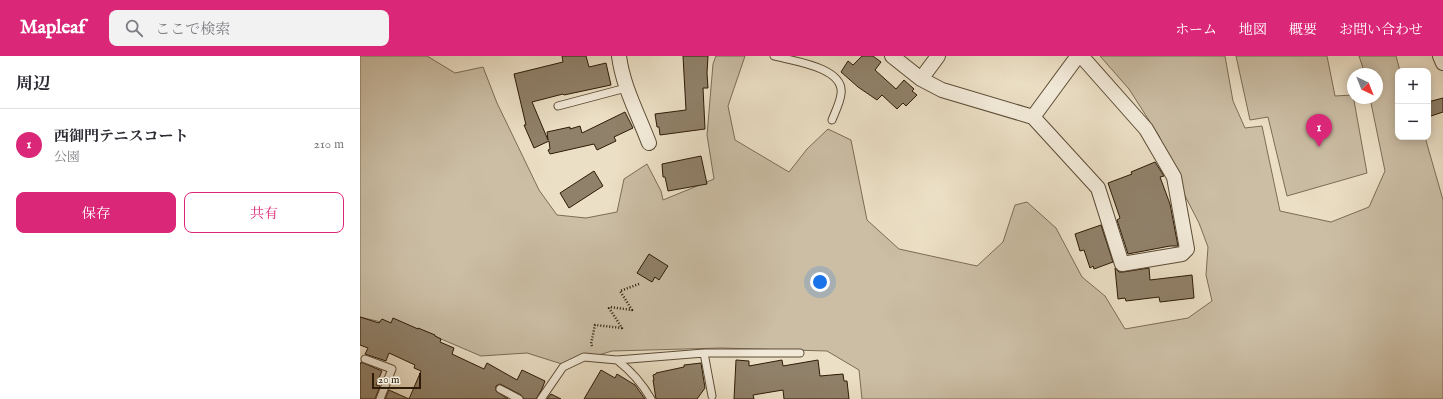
<!DOCTYPE html>
<html lang="ja">
<head>
<meta charset="utf-8">
<style>
  body { margin:0; font-family:"IM FELL English","Noto Serif JP",serif; background:#f2f2f3; color:#2b2b33 }
  .controls { position:absolute; right:12px; top:12px; display:grid; overflow:hidden; border-radius:8px; box-shadow:0 2px 10px #0003 }
  .controls button { width:36px; height:36px; display:grid; place-items:center; padding:0; border:0; border-bottom:1px solid #e1e1e2; background:#fff; color:#2b2b33; font:20px sans-serif }
  .compass { position:absolute; left:987px; top:12px; width:36px; height:36px; border-radius:50%; background:#fff; box-shadow:0 2px 10px #0003; rotate:137deg }
  .scale { position:absolute; left:12px; bottom:10px; width:49px; box-sizing:border-box; padding-left:4px; border:2px solid #2d1b07; border-top:0; font-size:11px; line-height:14px; white-space:nowrap; color:#2d1b07; -webkit-text-stroke:3px #f2ead9; paint-order:stroke }
  .you { position:absolute; left:460px; top:226px; width:14px; height:14px; margin:-10px; border:3px solid #fff; border-radius:50%; background:#1a73e8; box-shadow:0 0 0 6px #1a73e833 }
  .badge { display:grid; place-items:center; width:26px; height:26px; border-radius:50%; background:#db2777; color:#fff; font-size:13px; font-weight:700 }
  .pin { position:absolute; translate:-50% -33px; filter:drop-shadow(0 1px 2px #0008) }
  .pin::after { content:''; position:absolute; top:21px; width:14px; height:12px; background:inherit; clip-path:polygon(0 0,100% 0,50% 100%) }
  .list { margin:0; padding:0; list-style:none }
  h2 { display:flex; justify-content:space-between; align-items:center; height:52px; margin:0; padding:0 16px; font-size:17px }
  h2 small { font-size:13px; font-weight:400; color:#7c7c81 }
  .list li { display:grid; grid-template-columns:26px 1fr auto; gap:12px; align-items:center; box-sizing:border-box; height:72px; padding:0 16px; border-top:1px solid #e1e1e2 }
  .list b { display:block; font-size:15px; white-space:nowrap }
  .list p { margin:0; font-size:13px; white-space:nowrap; color:#7c7c81 }
  .list em { font-size:13px; font-style:normal; color:#7c7c81 }
  .actions { display:flex; gap:8px; padding:12px 16px }
  .actions a { flex:1; padding:9px 0; border:1px solid #db2777; border-radius:8px; text-align:center; font-size:14px; color:#db2777 }
  .actions .main { background:#db2777; color:#fff }
  .icon { flex:none; width:22px; height:22px; fill:none; stroke:currentColor; stroke-width:2; stroke-linecap:round; stroke-linejoin:round }
  .map { position:relative; flex:none; width:1083px; height:343px; overflow:hidden }
  header { display:flex; align-items:center; gap:24px; box-sizing:border-box; height:56px; padding:0 20px; background:#db2777; color:#fff }
  header strong { font-size:19px }
  nav { display:flex; gap:22px; margin-inline-start:auto; font-size:14px }
  .search { width:280px; height:36px; background:#f2f2f3; display:flex; align-items:center; gap:10px; box-sizing:border-box; padding:0 14px; border-radius:8px; color:#7c7c81; font-size:15px }
  main { display:flex }
  aside { flex:1; background:#fff }
  .map>svg:first-child { display:block }
</style>
</head>
<body>
<header>
<strong>Mapleaf</strong>
<div class="search"><svg class="icon" aria-label="search" viewBox="0 0 24 24"><circle cx="10" cy="10" r="6"/><path d="M15 15l6 6"/></svg>ここで検索</div>
<nav><a>ホーム</a><a>地図</a><a>概要</a><a>お問い合わせ</a></nav>
</header>
<main>
<aside>
<h2>周辺<small></small></h2>
<ul class="list">
<li><span class="badge">1</span><div><b>西御門テニスコート</b><p>公園</p></div><em>210 m</em></li>
</ul>
<div class="actions"><a class="main">保存</a><a>共有</a></div>
</aside>
<div class="map">
<svg width="1083" height="343" viewBox="0 0 1083 343">
  <rect width="100%" height="100%" fill="#ebdfc5"/>
  <filter id="stains"><feTurbulence type="fractalNoise" baseFrequency=".005" numOctaves="4"/><feColorMatrix values="0 0 0 0 .2 0 0 0 0 .09 0 0 0 0 .02 0 0 0 .5 -.17"/></filter>
  <radialGradient id="worn" r=".72"><stop offset=".6" stop-color="#630" stop-opacity="0"/><stop offset="1" stop-color="#630" stop-opacity=".3"/></radialGradient>
  <path fill="#cbbea5" stroke="#7c6c56" d="M0 0H67L95 17 123 11 137 47 179 134 197 159 226 162 257 156 264 123 287 108 301 135 303 144 354 123 347 79 353 8 356 0H385L368 50 375 84 429 116 447 93 468 73 491 84 507 164 539 193 617 210 643 186 655 149 667 146 696 172 722 221 745 240 765 273 828 262 852 245 846 219 848 191 839 167 822 134 799 80 769 33 740 0H865L873 45 885 72 902 70 920 155 971 166 1009 151 1025 115 1010 42H1017V18H1005L999 0H1036L1040 15H1038V81H1065L1083 144V343H502L499 314 467 295 361 292 252 295 205 309 167 297 121 300 67 277 0 261Z
    M876 0H967L975 40 993 39 1007 117 927 140 908 61 890 64Z"/>
  <path fill="#90816a" stroke="#2d1b07" d="M202 0H226L229 11 246 7 251 29 204 39 203 38 172 46 188 84 187 76 210 71V73L220 70 222 77 265 56 273 72 254 81 256 85 237 94 234 88 190 98 188 94 190 93 189 85 174 92 164 69H166L154 18 203 6Z
    M323 0H348L347 17 348 32H343L345 73 300 79 299 71H297L295 58 326 54Z
    M502 0H513L521 6 515 14 536 33 544 24 554 33 552 35 557 39 546 50 543 47 537 53 522 39 517 44 498 31 481 16 488 5 493 9Z
    M1083 42V56L1068 61V46Z
    M341 100 347 128 308 135 305 121H303L302 108Z
    M795 106 804 120 800 121 810 148 818 190H810L768 198 757 164 760 162 748 127 772 118 771 116Z
    M234 115 243 130 209 152 200 137Z
    M741 169 753 206 734 213 733 210 730 212 724 194 720 195 715 178Z
    M289 198 308 210 299 224 295 221 292 226 277 217Z
    M755 212 759 216H763L789 212 790 224 832 219 834 242 800 246 799 241 766 245 765 242 758 243Z
    M0 261 19 267 22 263 31 267 33 262 58 273V272L75 279V280L81 283 80 286 94 292 92 298 124 313 127 307 157 324 162 314 185 325 182 333 176 343H164L161 339 140 328 136 330V335L148 343H25L29 334 49 343 61 315 54 312 55 309 29 297 26 305 5 298 8 292 0 289Z
    M376 304 389 305V310L422 304 423 310 458 304 460 320 483 318 484 325H487L489 343H424L423 334 393 339 394 343H374Z
    M1 306 22 315 16 329 20 330 15 343H0V309Z
    M341 307 345 332 337 343H296L293 324H294L293 319 296 318V317L324 311V309Z
    M241 314 255 322 257 318 275 329 285 343H224Z
    M191 338 201 343H187Z"/>
  <g fill="none" stroke-linecap="round" stroke-linejoin="round">
    <defs>
      <path id="service" d="M414 0C432 5 485 11 481 38 480 47 475 56 472 64
        M198 50 266 32
        M344 297 352 340
        M5 303 32 313 20 343
        M257 304C271 315 282 327 291 343
        M140 333 159 343
        M181 343 203 311 224 301 257 304 344 297H440"/>
      <path id="minor" d="M259 0C263 31 278 58 289 87
        M532 0 561 23 582 34 673 61 738 132 762 208 822 198 827 193 814 121 786 73 724 3 717 1 673 61
        M1080 0 1083 7
        M561 23 578 0"/>
    </defs>
    <use href="#service" stroke="#5c4c36" stroke-width="9"/>
    <use href="#minor" stroke="#5c4c36" stroke-width="16"/>
    <path stroke="#2d1b07" stroke-width="2.5" stroke-dasharray="1 2" stroke-linecap="butt" d="M232 290 231 288 235 269 262 272 249 252 250 251 272 254 260 235 279 228"/>
    <use href="#service" stroke="#f2ead9" stroke-width="7"/>
    <use href="#minor" stroke="#f2ead9" stroke-width="14"/>
  </g>
  <rect width="100%" height="100%" filter="url(#stains)"/>
  <rect width="100%" height="100%" fill="url(#worn)"/>
</svg>
<div class="controls">
<button>+</button>
<button>−</button>
</div>
<svg class="compass" viewBox="-18 -18 36 36"><path d="M0-13l5 13h-10z" fill="#e53935"/><path d="M0 13l5-13h-10z" fill="#7c7c81"/></svg>
<div class="scale">20 m</div>
<div class="you"></div>
<div class="pin badge" style="left:959px;top:91px">1</div>
</div>
</main>
</body>
</html>
